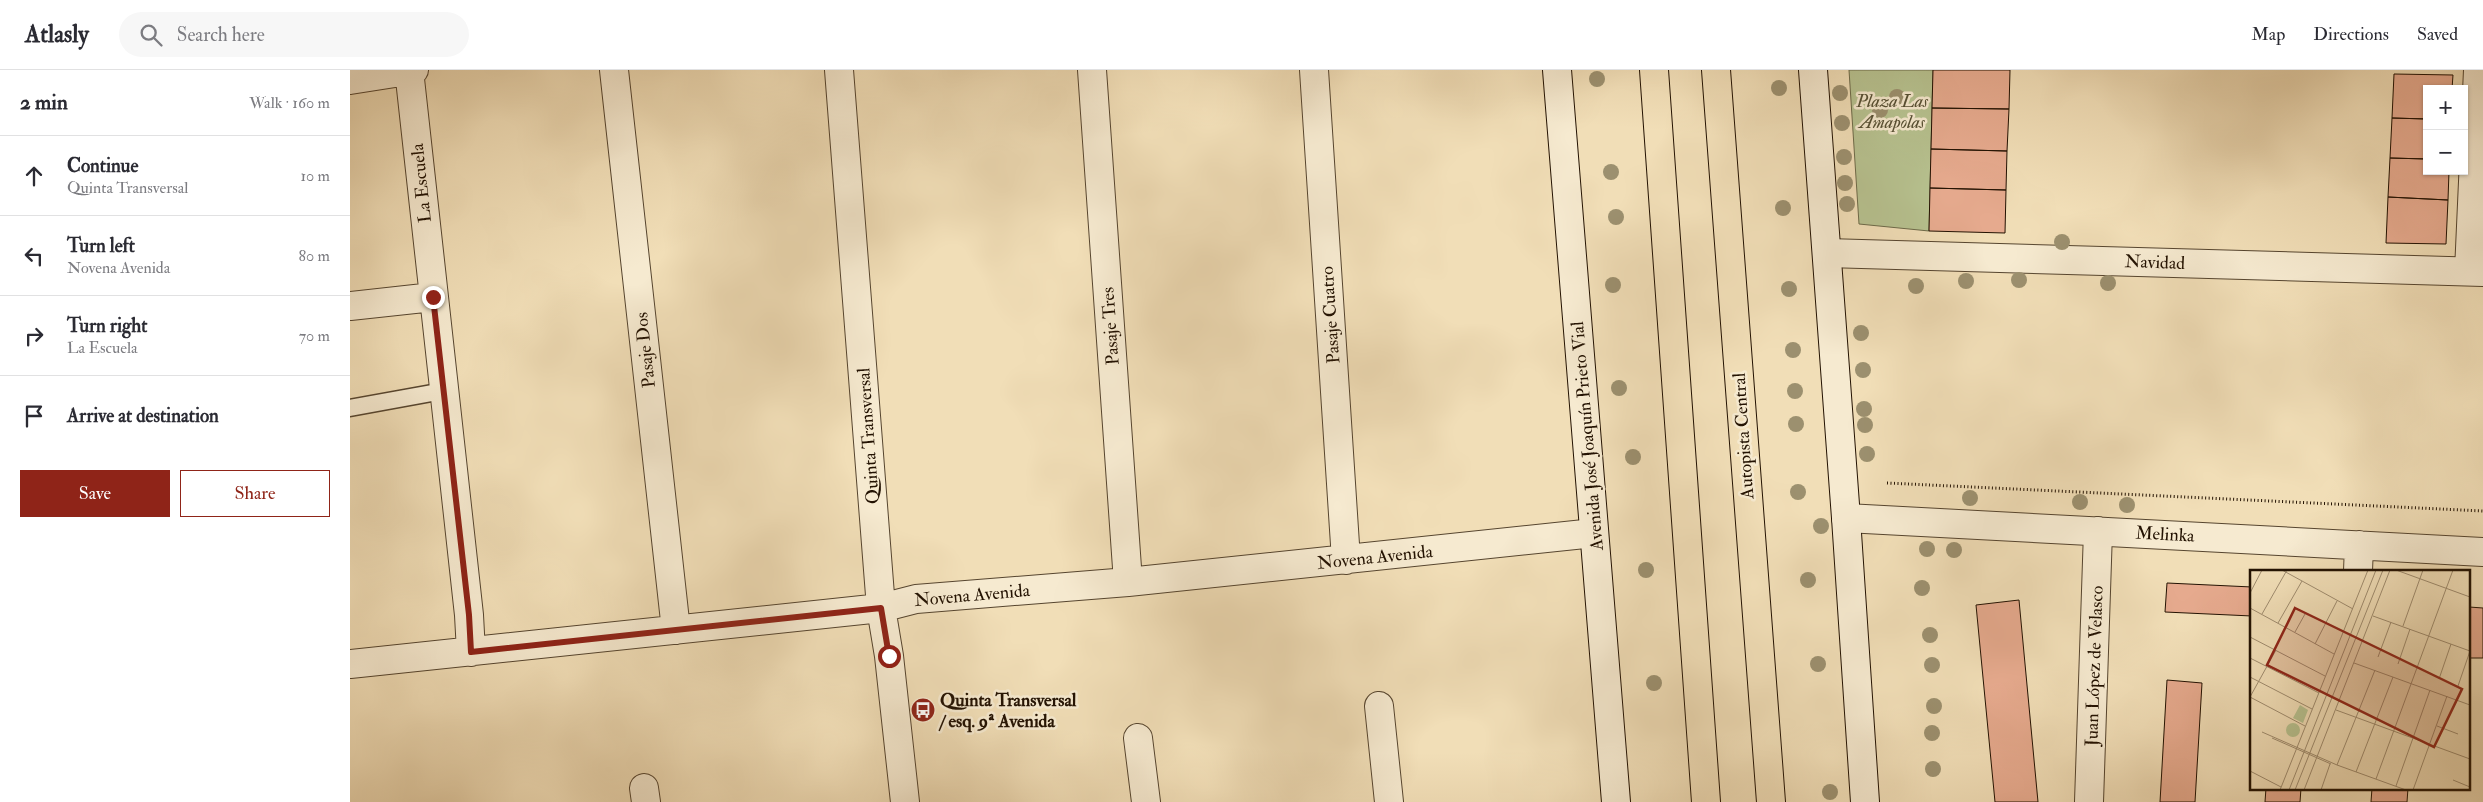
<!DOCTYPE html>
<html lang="en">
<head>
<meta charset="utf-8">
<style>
  body { margin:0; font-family:"IM FELL Double Pica",serif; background:#f7f7f7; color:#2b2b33 }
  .controls { position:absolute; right:15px; top:15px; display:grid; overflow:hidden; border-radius:0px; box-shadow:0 1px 4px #0004 }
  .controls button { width:45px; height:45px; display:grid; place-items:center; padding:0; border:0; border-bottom:1px solid #e1e1e2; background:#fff; color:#2b2b33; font:25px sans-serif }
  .stop { position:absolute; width:15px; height:15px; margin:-11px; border:4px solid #8f2418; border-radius:50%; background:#fff }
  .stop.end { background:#8f2418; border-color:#fff; box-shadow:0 1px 5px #0008 }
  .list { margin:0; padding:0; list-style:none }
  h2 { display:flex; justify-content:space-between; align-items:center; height:65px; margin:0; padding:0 20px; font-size:21px }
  h2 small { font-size:16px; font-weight:400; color:#7c7c81 }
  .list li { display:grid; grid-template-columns:32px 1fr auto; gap:15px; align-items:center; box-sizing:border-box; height:80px; padding:0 20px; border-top:1px solid #e1e1e2 }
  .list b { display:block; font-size:19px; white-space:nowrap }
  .list p { margin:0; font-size:16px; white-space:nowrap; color:#7c7c81 }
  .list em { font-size:16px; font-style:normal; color:#7c7c81 }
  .actions { display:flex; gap:10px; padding:15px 20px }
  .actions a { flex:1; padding:11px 0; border:1px solid #8f2418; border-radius:0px; text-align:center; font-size:18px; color:#8f2418 }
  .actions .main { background:#8f2418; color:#fff }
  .icon { flex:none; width:28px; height:28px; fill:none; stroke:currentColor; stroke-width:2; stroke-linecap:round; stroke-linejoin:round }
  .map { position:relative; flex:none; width:2133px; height:732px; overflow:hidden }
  header { display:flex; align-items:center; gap:30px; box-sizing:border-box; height:70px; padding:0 25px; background:#fff; border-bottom:1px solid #e1e1e2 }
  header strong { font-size:24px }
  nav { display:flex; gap:28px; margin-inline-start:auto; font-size:18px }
  .search { width:350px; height:45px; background:#f7f7f7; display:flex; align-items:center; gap:12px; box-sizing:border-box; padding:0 18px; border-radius:28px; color:#7c7c81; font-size:19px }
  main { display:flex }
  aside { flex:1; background:#fff }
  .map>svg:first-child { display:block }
</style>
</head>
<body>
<header>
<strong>Atlasly</strong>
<div class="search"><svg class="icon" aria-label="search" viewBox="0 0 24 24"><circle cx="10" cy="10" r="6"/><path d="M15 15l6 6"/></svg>Search here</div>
<nav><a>Map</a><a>Directions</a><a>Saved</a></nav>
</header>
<main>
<aside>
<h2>2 min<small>Walk · 160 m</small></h2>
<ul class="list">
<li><svg class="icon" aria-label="ahead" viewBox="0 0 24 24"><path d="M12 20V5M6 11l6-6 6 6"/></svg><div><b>Continue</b><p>Quinta Transversal</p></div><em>10 m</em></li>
<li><svg class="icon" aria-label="left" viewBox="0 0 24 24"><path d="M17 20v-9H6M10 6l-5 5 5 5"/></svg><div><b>Turn left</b><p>Novena Avenida</p></div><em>80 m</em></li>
<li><svg class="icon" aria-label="right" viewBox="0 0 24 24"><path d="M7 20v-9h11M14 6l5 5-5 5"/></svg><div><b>Turn right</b><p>La Escuela</p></div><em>70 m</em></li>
<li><svg class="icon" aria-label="arrive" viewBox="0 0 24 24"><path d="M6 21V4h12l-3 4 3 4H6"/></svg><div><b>Arrive at destination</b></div></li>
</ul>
<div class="actions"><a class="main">Save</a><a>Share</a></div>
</aside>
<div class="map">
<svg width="2133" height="732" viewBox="0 0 2133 732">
  <rect width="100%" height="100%" fill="#f1deb7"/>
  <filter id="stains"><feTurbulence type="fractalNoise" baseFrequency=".004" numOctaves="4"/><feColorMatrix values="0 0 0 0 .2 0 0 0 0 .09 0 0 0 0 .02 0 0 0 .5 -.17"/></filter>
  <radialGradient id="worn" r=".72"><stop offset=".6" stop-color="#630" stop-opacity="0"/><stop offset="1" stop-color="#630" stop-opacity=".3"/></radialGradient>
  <path fill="#b7c290" stroke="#6d6a49" d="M1499 0H1583L1579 161 1509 154Z"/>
  <path fill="#e6aa8e" stroke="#231202" d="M1583 0H1660L1659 39 1582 38Z
    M2044 4 2103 5 2102 19H2077V49L2042 48Z
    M1582 38 1659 39 1657 81 1581 79Z
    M2042 48 2077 49V89L2040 88Z
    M1581 79 1657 81 1656 120 1580 118Z
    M2040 88 2077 89V101H2099L2098 130 2038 127Z
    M1580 118 1656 120 1655 163 1579 161Z
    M2038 127 2098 130 2096 174 2036 173Z
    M1817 513 1902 517V546L1815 542Z
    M1669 530 1688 732H1645L1626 535Z
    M2119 537 2133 538V588H2119Z
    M1817 610 1852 613 1845 732H1810Z
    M1916 718H1951L1950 732H1915Z
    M2022 718H2058L2057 732H2021Z"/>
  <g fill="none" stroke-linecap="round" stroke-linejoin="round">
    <defs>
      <path id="service" d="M0 338 93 321"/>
      <path id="minor" d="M59 0 119 545 121 582
        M264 0 326 560
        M489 0 531 538 539 586 555 732
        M742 0 778 512
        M964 0 996 490
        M0 10 64 0
        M1477 183 2133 202
        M2119 201 2128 0
        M0 236 83 227
        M1496 448 2133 482
        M2008 501 2009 475
        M0 594 531 538 566 529 778 512 1244 463
        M1029 636 1039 732
        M788 668 796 732
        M294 718 296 732
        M1739 732 1748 461"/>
      <path id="secondary" d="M1207 0 1266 732
        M1463 0 1496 448 1515 732"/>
      <path id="motorway" d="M1304 0 1356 732
        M1366 0 1421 732"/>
    </defs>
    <use href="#service" stroke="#56452f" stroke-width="19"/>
    <use href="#minor" stroke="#56452f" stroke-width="30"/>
    <use href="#secondary" stroke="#231202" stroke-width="30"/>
    <use href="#motorway" stroke="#231202" stroke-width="30"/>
    <path stroke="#231202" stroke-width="3" stroke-dasharray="1 2.5" stroke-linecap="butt" d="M1537 413 2133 441"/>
    <use href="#service" stroke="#f6ead0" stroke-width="16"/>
    <use href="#minor" stroke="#f6ead0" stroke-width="28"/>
    <use href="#secondary" stroke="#f6ead0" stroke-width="28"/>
    <use href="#motorway" stroke="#f1deb7" stroke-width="28"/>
  </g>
  <g fill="#9c906f">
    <circle cx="1247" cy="9" r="8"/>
    <circle cx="1429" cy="18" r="8"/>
    <circle cx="1490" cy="23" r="8"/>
    <circle cx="1547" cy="27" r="8"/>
    <circle cx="1530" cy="40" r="8"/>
    <circle cx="1492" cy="53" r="8"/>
    <circle cx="1494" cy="87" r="8"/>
    <circle cx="1261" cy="102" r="8"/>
    <circle cx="1495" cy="113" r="8"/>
    <circle cx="1497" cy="134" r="8"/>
    <circle cx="1433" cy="138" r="8"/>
    <circle cx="1266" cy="147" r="8"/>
    <circle cx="1712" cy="172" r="8"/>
    <circle cx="1669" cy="210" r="8"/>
    <circle cx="1616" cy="211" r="8"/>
    <circle cx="1758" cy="213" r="8"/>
    <circle cx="1263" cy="215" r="8"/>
    <circle cx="1566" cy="216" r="8"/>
    <circle cx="1439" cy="219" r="8"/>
    <circle cx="1511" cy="263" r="8"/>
    <circle cx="1443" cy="280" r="8"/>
    <circle cx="1513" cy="300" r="8"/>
    <circle cx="1269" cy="318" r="8"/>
    <circle cx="1445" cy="321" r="8"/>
    <circle cx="1514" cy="339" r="8"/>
    <circle cx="1446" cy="354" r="8"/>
    <circle cx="1515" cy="355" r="8"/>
    <circle cx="1517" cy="384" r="8"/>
    <circle cx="1283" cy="387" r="8"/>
    <circle cx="1448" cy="422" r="8"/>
    <circle cx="1620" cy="428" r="8"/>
    <circle cx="1730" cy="432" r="8"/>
    <circle cx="1777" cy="435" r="8"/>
    <circle cx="1471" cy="456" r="8"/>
    <circle cx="1577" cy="479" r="8"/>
    <circle cx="1604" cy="480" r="8"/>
    <circle cx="1296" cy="500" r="8"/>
    <circle cx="1458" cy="510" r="8"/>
    <circle cx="1572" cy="518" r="8"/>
    <circle cx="1580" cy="565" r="8"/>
    <circle cx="1468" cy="594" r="8"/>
    <circle cx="1582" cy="595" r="8"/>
    <circle cx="1304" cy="613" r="8"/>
    <circle cx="1584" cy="636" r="8"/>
    <circle cx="1582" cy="663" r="8"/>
    <circle cx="1583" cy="699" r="8"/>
    <circle cx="1480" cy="722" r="8"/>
  </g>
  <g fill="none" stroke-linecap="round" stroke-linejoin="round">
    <path stroke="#8f2418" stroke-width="6" d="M83 227 119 545 121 582 531 538 539 586"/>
  </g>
  <defs>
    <symbol id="bus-disc" viewBox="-11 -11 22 22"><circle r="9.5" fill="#8f2418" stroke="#f6ead0"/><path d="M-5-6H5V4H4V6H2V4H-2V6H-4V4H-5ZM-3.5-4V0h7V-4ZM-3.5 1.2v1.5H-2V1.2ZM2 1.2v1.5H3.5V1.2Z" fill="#fff"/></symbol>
  </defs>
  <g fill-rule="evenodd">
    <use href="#bus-disc" x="559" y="626" width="28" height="28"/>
  </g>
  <g text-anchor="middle" stroke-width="5" stroke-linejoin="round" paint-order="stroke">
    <g font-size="18" font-style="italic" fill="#575034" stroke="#f6ead0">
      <text x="1542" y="37">Plaza Las<tspan x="1542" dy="21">Amapolas</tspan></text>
    </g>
    <g font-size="18" fill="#231202" stroke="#f6ead0">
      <text transform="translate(71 113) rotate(-96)" y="6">La Escuela</text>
      <text transform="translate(1805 192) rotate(2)" y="6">Navidad</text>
      <text transform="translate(980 245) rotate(-94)" y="6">Pasaje Cuatro</text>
      <text transform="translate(760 256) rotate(-94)" y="6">Pasaje Tres</text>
      <text transform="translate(295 280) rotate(-96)" y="6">Pasaje Dos</text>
      <text transform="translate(518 366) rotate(-94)" y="6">Quinta Transversal</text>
      <text transform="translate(1237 366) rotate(-95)" y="6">Avenida José Joaquín Prieto Vial</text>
      <text transform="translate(1393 366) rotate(-94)" y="6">Autopista Central</text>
      <text transform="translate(1815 464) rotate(3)" y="6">Melinka</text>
      <text transform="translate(1025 487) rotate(-6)" y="6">Novena Avenida</text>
      <text transform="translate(622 525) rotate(-5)" y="6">Novena Avenida</text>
      <text transform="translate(1744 596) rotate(-88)" y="6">Juan López de Velasco</text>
    </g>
    <g font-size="18" font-weight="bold" fill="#231202" stroke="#f6ead0" text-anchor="start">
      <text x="590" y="636">Quinta Transversal<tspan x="590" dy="21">/ esq. 9ª Avenida</tspan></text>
    </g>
  </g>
  <g transform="translate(1900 500)">
    <rect width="220" height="220" fill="#f1deb7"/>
    <path d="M50 135 58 140 53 153 43 148ZM36 160a7 7 0 1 1 14 0a7 7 0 1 1-14 0Z" fill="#b7c290"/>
    <path fill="none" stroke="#9f8c6f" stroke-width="1" d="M32 0 103 39M146 0 220 27M0 23 12 0M0 38 84 84M12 44 37 0M123 46 220 81M28 53 52 11M153 56 173 0M45 62 55 44M0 67 75 106M65 74 87 31M128 87 141 52M0 88 69 123M104 93 220 135M148 94 160 59M0 107 62 139M189 109 201 74M208 116 220 81M0 127 55 156M0 127 26 80M86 140 220 189M187 156 208 164M12 162 87 195 156 220M22 168 81 194M87 195 125 100M0 201 31 217M106 202 143 107M126 209 203 0M203 210 220 217M146 216 180 120M30 220 118 0M39 220 126 0M45 220 133 0M54 220 140 0M71 220 80 194M163 220 197 126"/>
    <path fill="#8f2418" fill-opacity="0.15" stroke="#8f2418" stroke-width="2.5" d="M45 38 212 119 184 177 17 95Z"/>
    <rect width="220" height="220" fill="none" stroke="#231202" stroke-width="2.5"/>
  </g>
  <rect width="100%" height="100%" filter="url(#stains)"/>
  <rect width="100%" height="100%" fill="url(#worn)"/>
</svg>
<div class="controls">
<button>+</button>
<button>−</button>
</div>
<div class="stop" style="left:539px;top:586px"></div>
<div class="stop end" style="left:83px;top:227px"></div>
</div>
</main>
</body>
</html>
